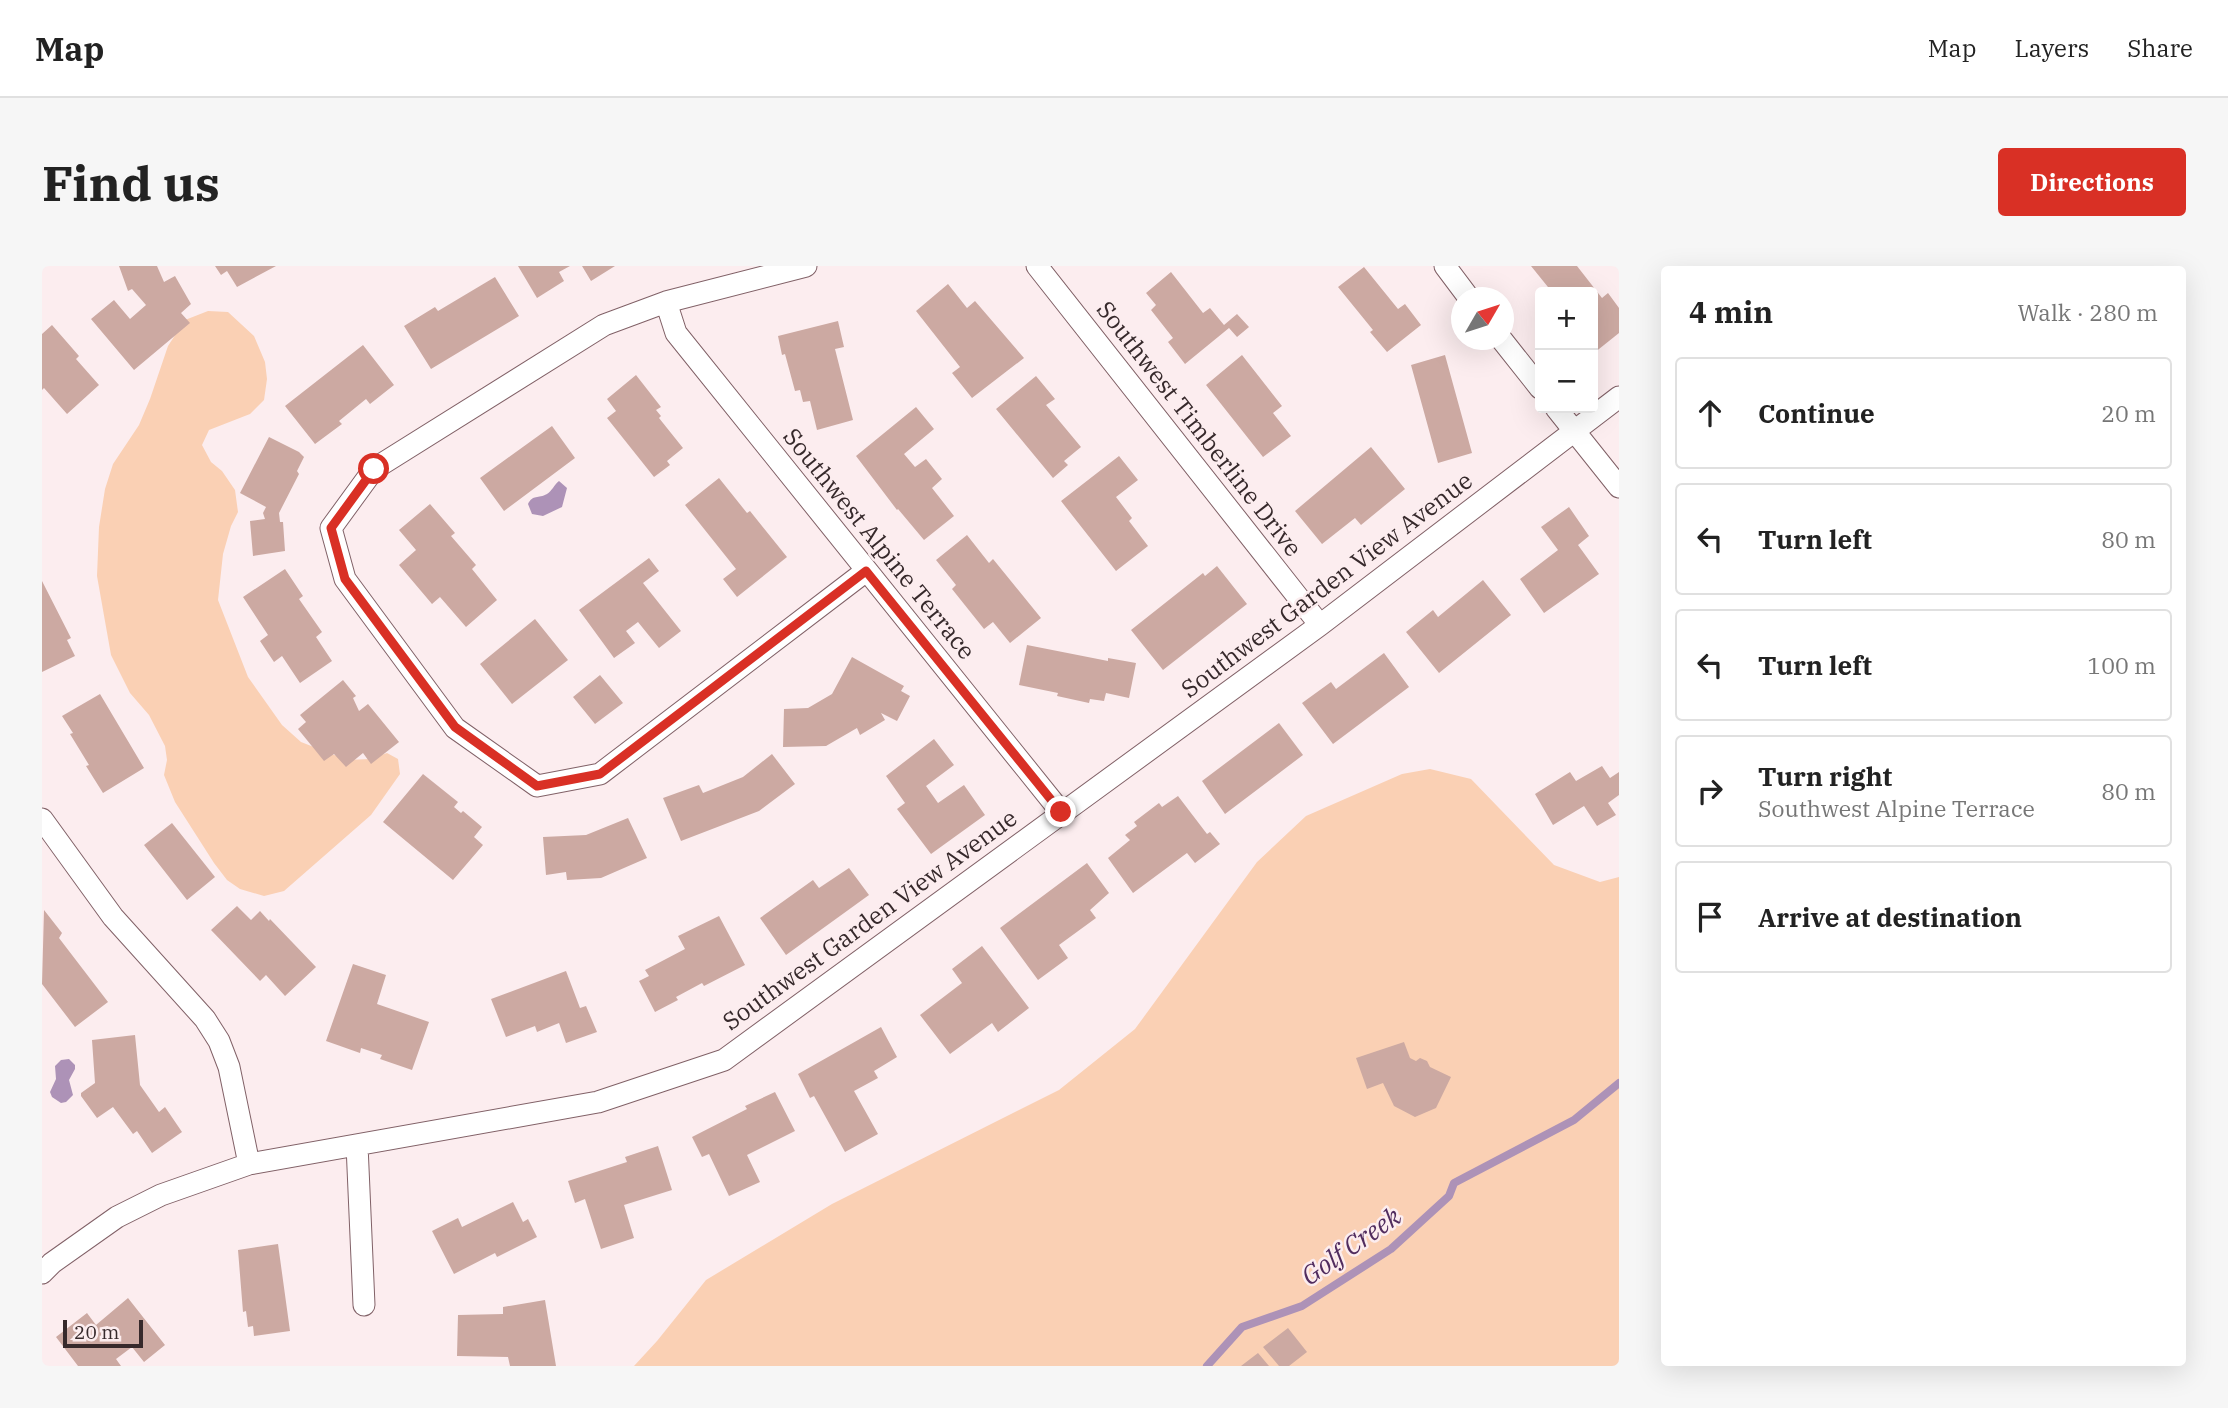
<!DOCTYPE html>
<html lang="en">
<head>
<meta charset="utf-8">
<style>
  body { margin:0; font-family:"IBM Plex Serif",serif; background:#f6f6f6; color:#222 }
  .controls { position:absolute; right:21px; top:21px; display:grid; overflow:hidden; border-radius:7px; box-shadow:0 7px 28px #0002 }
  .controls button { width:63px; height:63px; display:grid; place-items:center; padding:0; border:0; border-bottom:2px solid #e0e0e0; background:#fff; color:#222; font:35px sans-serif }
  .compass { position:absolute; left:1409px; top:21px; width:63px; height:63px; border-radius:50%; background:#fff; box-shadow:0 7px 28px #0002; rotate:51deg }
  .scale { position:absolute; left:21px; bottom:18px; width:80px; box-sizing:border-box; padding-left:7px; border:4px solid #36292b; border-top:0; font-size:19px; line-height:24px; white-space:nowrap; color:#36292b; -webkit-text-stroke:5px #fcedef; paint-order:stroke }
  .stop { position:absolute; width:21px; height:21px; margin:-16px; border:5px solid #d93025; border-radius:50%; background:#fff }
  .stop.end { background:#d93025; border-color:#fff; box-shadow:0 2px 7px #0008 }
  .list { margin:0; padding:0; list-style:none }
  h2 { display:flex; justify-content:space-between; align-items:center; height:91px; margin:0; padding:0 28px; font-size:30px }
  h2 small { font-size:23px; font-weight:400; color:#767676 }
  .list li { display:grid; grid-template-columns:46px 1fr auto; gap:21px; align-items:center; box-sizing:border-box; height:112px; margin:0 14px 14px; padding:0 14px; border:2px solid #e0e0e0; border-radius:7px }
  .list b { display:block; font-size:26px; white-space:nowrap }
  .list p { margin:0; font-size:23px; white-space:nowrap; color:#767676 }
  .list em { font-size:23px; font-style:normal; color:#767676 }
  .icon { flex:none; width:38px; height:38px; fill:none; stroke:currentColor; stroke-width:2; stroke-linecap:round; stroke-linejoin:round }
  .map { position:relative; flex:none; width:1577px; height:1100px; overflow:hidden; border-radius:7px }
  header { display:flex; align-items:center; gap:42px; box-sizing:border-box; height:98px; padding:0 35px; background:#fff; border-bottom:2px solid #e0e0e0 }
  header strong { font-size:33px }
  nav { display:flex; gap:38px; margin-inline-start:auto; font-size:24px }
  .intro { display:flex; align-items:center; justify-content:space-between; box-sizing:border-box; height:168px; padding:0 42px }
  h1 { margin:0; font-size:49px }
  .button { padding:18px 32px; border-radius:7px; background:#d93025; color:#fff; font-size:24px; font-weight:700 }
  main { display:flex; gap:42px; padding:0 42px }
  aside { flex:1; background:#fff; border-radius:7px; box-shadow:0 7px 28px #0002 }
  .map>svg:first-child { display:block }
</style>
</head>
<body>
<header>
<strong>Map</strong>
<nav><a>Map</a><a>Layers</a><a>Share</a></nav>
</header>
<div class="intro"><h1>Find us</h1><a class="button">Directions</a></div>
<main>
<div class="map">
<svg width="1577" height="1100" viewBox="0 0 1577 1100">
  <rect width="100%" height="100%" fill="#fcedef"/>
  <path fill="#fad0b4" d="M166 45 186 46 212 70 223 96 225 113 222 134 208 148 167 164 160 179 169 196 180 205 193 224 196 246 189 260 181 288 176 334 206 411 240 459 259 476 305 494 328 493 345 487 356 493 358 508 329 549 242 625 222 630 198 623 185 614 172 597 133 536 122 509 125 494 123 480 107 449 88 427 69 389 55 310 57 261 63 223 71 198 97 159 108 133 126 80 143 54Z
    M1388 503 1429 513 1512 599 1558 616 1577 611V1100H592L615 1075 664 1014 790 938 1017 824 1093 763 1215 596 1264 550 1360 508Z"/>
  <path fill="#ad92b7" d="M517 215 525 222 520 241 501 250 490 248 486 238C491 228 496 233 505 228 510 225 512 219 517 215Z
    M27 793 33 799V803L27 814 31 829 24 836 19 837 10 831 8 826 14 813 13 800 19 794Z"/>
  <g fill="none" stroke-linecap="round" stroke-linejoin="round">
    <path stroke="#ad92b7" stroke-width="8" d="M1165 1100 1200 1061 1260 1040 1349 983 1407 930 1412 917 1532 854 1577 817"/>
  </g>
  <path fill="#cca9a2" d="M77 0H115L122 16 133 10 149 38 139 47 148 57 92 104 49 53 72 34 88 53 104 39 90 23 86 25Z
    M173 0H234L195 21 185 5 179 9Z
    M476 0H528L517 6 522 15 495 32Z
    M540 0H573L549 15Z
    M1489 0H1535L1560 32 1566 27 1577 42V67L1552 87 1551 26H1510Z
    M1322 1 1356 43 1363 38 1379 59 1345 86 1328 66 1331 64 1296 21Z
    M1129 6 1161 47 1168 42 1182 59 1195 48 1207 61 1195 71 1187 62 1143 98 1126 76 1131 72 1109 44 1114 39 1104 27Z
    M453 11 477 50 389 103 362 60 393 41 396 45Z
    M906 18 925 42 933 35 982 92 930 132 910 107 918 101 874 45Z
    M796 55 802 81 793 83 811 154 775 164 768 135 761 136 758 124 753 125 743 88 740 89 736 70Z
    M10 59 37 90 34 93 57 119 25 148 2 122 0 124V68Z
    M321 79 352 119 328 138 324 133 297 155 300 158 273 178 243 140Z
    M1200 89 1240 140 1231 147 1249 170 1221 191 1164 119Z
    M1403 89 1430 187 1396 197 1369 99Z
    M594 109 619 141 614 144 619 150 617 152 641 182 625 195 628 199 612 211 565 152 574 145 565 133Z
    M994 110 1013 133 1004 139 1039 181 1022 195 1026 199 1011 212 954 143Z
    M874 141 892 163 862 188 873 201 884 193 900 213 890 222 912 250 882 274 856 243 855 244 814 190Z
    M510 160 533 192 462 245 438 212Z
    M227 171 257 186 262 191 255 205 257 208 237 247 238 256H241L243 285 211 290 208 255 223 253 221 247 224 241 198 227Z
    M1329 181 1363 223 1319 259 1313 252 1280 278 1253 245Z
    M1077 190 1096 214 1074 231 1090 252 1087 255 1106 280 1074 305 1019 235Z
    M677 212 705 247 708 245 745 291 695 331 681 313 694 303 643 239Z
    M388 238 413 267 409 270 434 299 430 303 455 334 424 361 398 331 390 338 357 299 374 284 357 264Z
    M1527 241 1547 270 1536 279 1557 308 1502 347 1478 313 1516 284 1499 261Z
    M925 269 947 297 951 293 999 352 968 377 951 356 942 363 910 323 914 319 894 294Z
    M607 292 617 305 601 317 639 365 617 382 596 356 584 365 593 377 572 392 537 344Z
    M1175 300 1205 338 1121 404 1089 364 1161 307 1163 310Z
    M243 303 261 330 257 333 280 366 274 371 290 395 258 417 240 390 232 396 218 375 226 369 201 331Z
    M1441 314 1469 349 1397 407 1364 366 1391 344 1396 351Z
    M0 315 29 372 25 374 33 390 0 406Z
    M493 353 526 394 470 438 438 398Z
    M985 379 1066 395V392L1094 397 1087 432 1064 427 1062 435 1048 433 1047 437 1015 430 1016 427 977 419Z
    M1342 387 1367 421 1291 478 1260 437 1289 416 1294 423Z
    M810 391 862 420 859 425 868 430 855 455 839 447 843 454 818 469 815 462 784 480 741 481 742 443 766 442 790 428Z
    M558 409 581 437 553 458 531 431Z
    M301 414 314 430 311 432 317 445 326 438 357 476 329 498 321 487 304 501 292 488 282 495 256 463 264 456 258 449Z
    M58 428 102 502 61 527 44 500 47 499 28 468 31 467 20 450Z
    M1237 457 1261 489 1183 548 1160 515Z
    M892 473 912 499 884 520 896 537 922 519 943 549 889 588 855 543 863 537 844 510Z
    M730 488 753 518 717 545 639 575 621 532 657 519 661 527 701 511Z
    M1560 500 1568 512 1577 506V529L1566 537 1574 549 1555 560 1542 540 1511 559 1493 528 1528 506 1534 515Z
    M381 508 416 536 412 541 419 547 421 545 440 561 432 571 441 579 411 614 341 556Z
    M1136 530 1165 568 1168 566 1178 578 1153 597 1145 587 1091 627 1066 592 1088 574 1083 569 1095 560 1092 556 1117 537 1120 541Z
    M586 552 605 592 559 612 525 614 524 606 504 609 501 571 544 569Z
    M130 557 173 611 145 634 102 579Z
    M1045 597 1067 627 1048 644 1054 652 1017 679 1026 692 996 714 958 662Z
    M807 602 827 629 744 689 718 652 771 614 777 622Z
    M195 640 209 654 218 645 227 655 228 653 274 701 243 730 224 709 218 715 169 664Z
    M2 644 20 667 17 672 66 736 33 761 0 718Z
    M677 650 703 699 662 720 660 717 634 731 636 734 613 746 597 715 607 710 603 704 643 683 636 670Z
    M940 680 987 742 956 766 950 757 908 788 878 749 920 717 910 703Z
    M311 698 344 709 335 738 387 756 370 804 338 793 340 789 319 782 318 787 284 775Z
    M524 705 538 742 544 740 555 766 524 777 517 757 495 766 493 760 464 771 449 733Z
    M839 761 855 791 832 805 836 812 812 825 836 868 803 886 772 830 768 832 756 808Z
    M93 769 98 819 117 846 123 841 140 866 110 887 95 865 91 868 71 841 55 852 39 830V827L53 817 50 774Z
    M1362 776 1368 792 1374 795 1378 792 1385 795 1388 801 1409 811 1394 842 1373 851 1352 840 1341 817 1325 823 1314 792Z
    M733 826 753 865 705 889 718 916 687 930 667 888 660 891 650 871 705 843 703 840Z
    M616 880 630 924 582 939 592 972 559 983 543 933 533 937 526 915 585 896 583 891Z
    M471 936 481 956 486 953 495 971 455 991 453 987 412 1008 390 965 416 952 420 961Z
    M236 978 248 1065 212 1070 211 1060 206 1061 204 1045 201 1046 196 984Z
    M86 1032 123 1079 102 1096 90 1081 74 1093 79 1100H36L14 1071 45 1047 54 1059Z
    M503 1034 514 1100H468L466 1091 415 1090 416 1049 461 1048V1041Z
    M1246 1062 1265 1086 1247 1100H1237L1221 1081Z
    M1216 1087 1227 1100H1199Z"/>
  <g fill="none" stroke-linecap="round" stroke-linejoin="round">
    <defs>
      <path id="minor" d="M764 0 624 36 562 59 332 203 289 262 303 313 413 462 495 520 558 508 824 305
        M995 0 1278 359
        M1403 0 1427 32
        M624 36 634 67 1019 546
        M1460 74 1498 122
        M1514 142 1577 221
        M0 553 71 651 163 753 177 775 187 801 207 898
        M315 879 322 1039
        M0 1007 10 997 75 951 119 929 207 898 556 836 682 794 1278 359 1577 131"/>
    </defs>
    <use href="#minor" stroke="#816167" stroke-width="23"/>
    <use href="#minor" stroke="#fff" stroke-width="21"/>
  </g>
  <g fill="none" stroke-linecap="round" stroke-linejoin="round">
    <path stroke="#d93025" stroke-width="9" d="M332 203 289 262 303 313 413 461 495 520 558 508 824 305 1019 546"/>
  </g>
  <g text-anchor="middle" stroke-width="5" stroke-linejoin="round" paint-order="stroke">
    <g font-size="24" fill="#36292b" stroke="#fcedef">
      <text transform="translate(1157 163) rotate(52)" y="8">Southwest Timberline Drive</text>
      <text transform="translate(837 278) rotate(51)" y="8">Southwest Alpine Terrace</text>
      <text transform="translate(1285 319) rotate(-37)" y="8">Southwest Garden View Avenue</text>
      <text transform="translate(828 654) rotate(-36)" y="8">Southwest Garden View Avenue</text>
    </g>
    <g font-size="26" font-style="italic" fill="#512c5e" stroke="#fcedef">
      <text transform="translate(1309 980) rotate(-35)" y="9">Golf Creek</text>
    </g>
  </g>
</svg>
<div class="controls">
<button>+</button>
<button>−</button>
</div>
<svg class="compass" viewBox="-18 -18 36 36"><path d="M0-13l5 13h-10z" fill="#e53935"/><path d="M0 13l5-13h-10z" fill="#767676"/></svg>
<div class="scale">20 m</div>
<div class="stop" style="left:332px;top:203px"></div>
<div class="stop end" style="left:1019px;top:546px"></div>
</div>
<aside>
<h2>4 min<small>Walk · 280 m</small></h2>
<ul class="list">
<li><svg class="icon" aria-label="ahead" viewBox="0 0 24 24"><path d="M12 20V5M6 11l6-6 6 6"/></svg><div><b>Continue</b></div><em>20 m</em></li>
<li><svg class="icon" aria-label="left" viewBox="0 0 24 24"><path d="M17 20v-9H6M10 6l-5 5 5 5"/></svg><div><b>Turn left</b></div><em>80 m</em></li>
<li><svg class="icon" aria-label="left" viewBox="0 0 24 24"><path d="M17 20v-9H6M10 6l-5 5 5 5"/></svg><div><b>Turn left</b></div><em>100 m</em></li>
<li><svg class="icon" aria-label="right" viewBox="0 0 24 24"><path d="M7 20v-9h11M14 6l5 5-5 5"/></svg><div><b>Turn right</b><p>Southwest Alpine Terrace</p></div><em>80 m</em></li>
<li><svg class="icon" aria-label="arrive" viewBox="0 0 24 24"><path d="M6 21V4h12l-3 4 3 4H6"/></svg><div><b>Arrive at destination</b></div></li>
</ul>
</aside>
</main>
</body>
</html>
